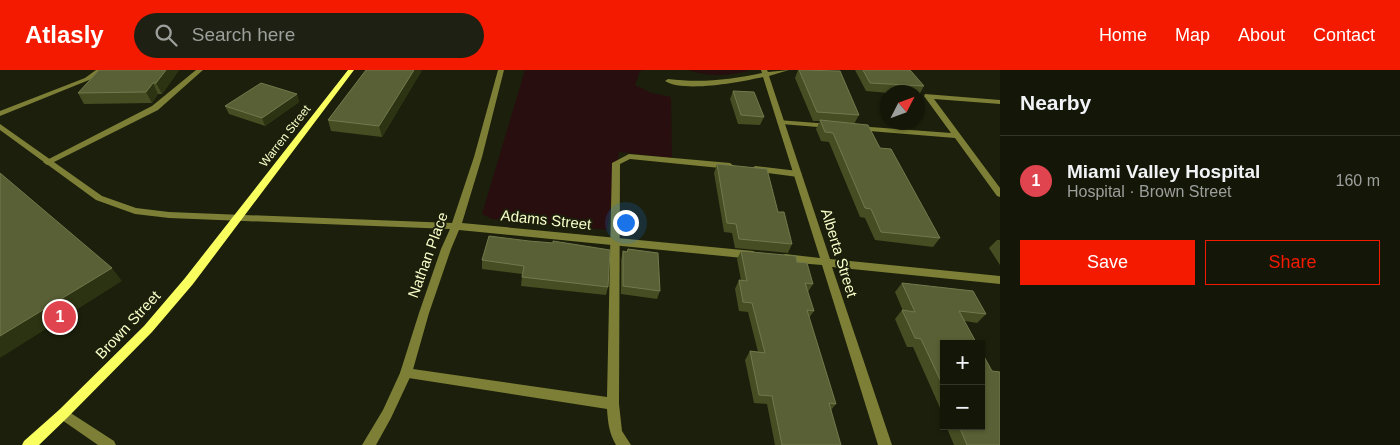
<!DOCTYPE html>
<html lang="en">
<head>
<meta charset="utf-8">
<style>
  body { margin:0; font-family:Arial,sans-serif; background:#1d2012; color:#f1f3f6 }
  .controls { position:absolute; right:15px; bottom:15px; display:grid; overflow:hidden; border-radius:0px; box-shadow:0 1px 4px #0004 }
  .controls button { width:45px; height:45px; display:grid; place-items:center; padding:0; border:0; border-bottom:1px solid #333629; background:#141708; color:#f1f3f6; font:25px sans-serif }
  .compass { position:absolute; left:880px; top:15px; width:45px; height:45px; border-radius:50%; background:#141708; box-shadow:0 1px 4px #0004; rotate:48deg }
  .you { position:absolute; left:625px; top:152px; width:18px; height:18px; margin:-12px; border:4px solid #fff; border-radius:50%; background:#1a73e8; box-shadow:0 0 0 8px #1a73e833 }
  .badge { display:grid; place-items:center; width:32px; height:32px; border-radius:50%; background:#f41a00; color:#fff; font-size:16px; font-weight:700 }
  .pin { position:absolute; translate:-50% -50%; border:2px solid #fff; box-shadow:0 1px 5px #0006 }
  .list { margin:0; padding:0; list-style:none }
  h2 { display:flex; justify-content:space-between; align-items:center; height:65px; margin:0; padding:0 20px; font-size:21px }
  h2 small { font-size:16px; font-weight:400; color:#9d9f9c }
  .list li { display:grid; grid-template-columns:32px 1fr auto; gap:15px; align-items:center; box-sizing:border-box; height:90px; padding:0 20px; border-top:1px solid #333629 }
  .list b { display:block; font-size:19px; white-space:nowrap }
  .list p { margin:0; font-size:16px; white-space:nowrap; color:#9d9f9c }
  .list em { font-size:16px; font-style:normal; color:#9d9f9c }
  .actions { display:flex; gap:10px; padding:15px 20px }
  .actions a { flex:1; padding:11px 0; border:1px solid #f41a00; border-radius:0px; text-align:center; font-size:18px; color:#f41a00 }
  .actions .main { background:#f41a00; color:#fff }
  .icon { flex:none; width:28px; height:28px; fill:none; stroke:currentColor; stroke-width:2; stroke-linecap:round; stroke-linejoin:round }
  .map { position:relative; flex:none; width:1000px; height:375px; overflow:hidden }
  header { display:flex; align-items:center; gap:30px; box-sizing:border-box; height:70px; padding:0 25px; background:#f41a00; color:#fff }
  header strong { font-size:24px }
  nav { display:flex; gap:28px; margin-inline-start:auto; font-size:18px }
  .search { width:350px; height:45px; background:#1d2012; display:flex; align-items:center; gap:12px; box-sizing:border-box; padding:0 18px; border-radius:28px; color:#9d9f9c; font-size:19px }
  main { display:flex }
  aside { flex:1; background:#141708 }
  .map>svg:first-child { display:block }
</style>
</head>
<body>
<header>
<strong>Atlasly</strong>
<div class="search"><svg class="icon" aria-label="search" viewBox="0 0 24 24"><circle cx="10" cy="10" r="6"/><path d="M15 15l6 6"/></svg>Search here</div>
<nav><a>Home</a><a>Map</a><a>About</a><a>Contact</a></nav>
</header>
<main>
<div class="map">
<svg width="1000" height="375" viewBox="0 0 1000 375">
  <rect width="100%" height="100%" fill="#1b1f0b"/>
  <path fill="#290e0f" d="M525 0H644L640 1 635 15 652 23 671 27 672 88 619 82 607 160 492 149 482 144Z
    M688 0H747L748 1C726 6 709 7 688 0Z"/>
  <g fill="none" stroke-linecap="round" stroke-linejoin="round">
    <path fill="#7c7f35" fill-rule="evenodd" d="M196 0H203L158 40 50 94 47 95 43 92 152 36Z
      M925 24 1000 30V34L934 29 1000 118V127L997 126 955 68 857 60 853 58 857 56 951 63 924 26Z
      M778 50 830 54 834 56 830 58 781 54 777 52Z
      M629 84 730 93 734 96 730 99 630 89 620 94 619 334 622 361 631 375H616C609 363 608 353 607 339L402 307 400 303 402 299 406 298 607 327 612 93Z
      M755 96 798 101 802 104 798 107 752 101 751 99Z"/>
    <path fill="#7c7f35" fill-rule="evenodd" d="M96 0H104L89 10 0 46V41L85 8Z
      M498 0H504L482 87 462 153 753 181 758 185 753 189 459 160 451 179 429 243 412 303 391 348 376 375H362L383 340 400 303 419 243 441 179 450 159 169 148 135 144 96 130 0 60V54L102 126 136 138 169 142 452 153 474 87Z
      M761 0H767L768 2 789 0 769 6 830 189 1000 206V214L832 197 892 375H878L822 195 785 192 780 188 785 184 820 188 763 7C741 12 683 23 665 11L668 9C700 13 730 10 762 3Z
      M63 338 114 371 116 375H98L59 348 57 344 59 340Z"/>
    <path fill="#faff60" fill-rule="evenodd" d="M348 0H354L193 214 152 262 67 348 39 375H22L24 371 59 340 144 256 185 208Z"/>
  </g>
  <path fill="#464d23" d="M99 0H179L162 24H158L152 33 84 34 78 23Z
    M366 0H422L382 67 331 61 328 50Z
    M798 0 859 45 854 54 880 78 940 168 933 177 875 170 865 148 860 147 829 72 821 71 816 59 820 51H813L795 8Z
    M855 0H910L924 16 919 25H918V22L888 23 866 21Z
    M733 21 764 47 760 55 738 54 730 29Z
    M297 24 299 32 265 56 229 44 225 36Z
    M717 94 778 142 792 174 788 183 735 178 732 163 724 162 714 103Z
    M489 166 608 217 606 225 521 216 522 204 482 199V190Z
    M997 170H1000V195L989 178Z
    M628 179 660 221 657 229 621 224V190L623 181 627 182Z
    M741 181 797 192 813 214 808 222 814 241 809 248 836 334 831 340 841 375H775L767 334 754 333 745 290 750 281 758 282 748 242 739 241 735 219 739 210H741L737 189Z
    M902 213 986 244 977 253 965 251 944 274V347L913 277H907L895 249 902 240 903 241 895 222Z
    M946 356H981L1000 375H954Z"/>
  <path fill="#2c3312" d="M166 0H179L162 24 156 13Z
    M414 0H422L382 67 379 56Z
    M153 13 158 24 152 33 146 22Z
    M297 24 299 32 265 56 262 48Z
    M112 198 122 211 0 288V266Z"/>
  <path fill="#596035" stroke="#72794c" d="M99 0H166L156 13H153L146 22 78 23Z
    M366 0H414L379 56 328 50Z
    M799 0 840 1 859 45 817 42Z
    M863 0H910L924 16 870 13Z
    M261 13 297 24 262 48 225 36Z
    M733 21 754 22 764 47 741 45Z
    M820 50 868 55 880 78 891 79 940 168 881 162 871 139 865 138 833 63 825 62Z
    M717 94 767 99 778 142H784L792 174 739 169 736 154 727 153Z
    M0 103 112 198 0 266Z
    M489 166 529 171 553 173V171L610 180 608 217 522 207 524 196 482 190Z
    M628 179 658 183 660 221 623 216V181L627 182Z
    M741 181 796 186 797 192 807 193 813 214 805 213 814 241 807 240 836 334 829 333 841 375H782L772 326 759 325 750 281 765 283 752 233 743 232 739 210 747 211Z
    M902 213 973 221 986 244 959 241 977 274H944V318L921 269 915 268 902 240 915 242Z
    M981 281 992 301 1000 302V375H967L959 356H981Z"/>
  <g text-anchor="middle" stroke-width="4" stroke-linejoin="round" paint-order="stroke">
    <g font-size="12" fill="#f9ffc9" stroke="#1b1f0b">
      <text transform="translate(285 66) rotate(-52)" y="4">Warren Street</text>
    </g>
    <g font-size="15" fill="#f9ffc9" stroke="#1b1f0b">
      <text transform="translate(546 150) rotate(6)" y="5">Adams Street</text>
      <text transform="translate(839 183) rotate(73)" y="5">Alberta Street</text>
      <text transform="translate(428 185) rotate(-70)" y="5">Nathan Place</text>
      <text transform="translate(128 255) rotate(-47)" y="5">Brown Street</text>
    </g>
  </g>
</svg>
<div class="controls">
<button>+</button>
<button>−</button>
</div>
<svg class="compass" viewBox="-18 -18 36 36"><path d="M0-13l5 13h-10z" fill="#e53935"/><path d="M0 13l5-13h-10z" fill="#9d9f9c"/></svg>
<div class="you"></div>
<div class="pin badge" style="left:60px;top:247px;background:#e0444e">1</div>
</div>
<aside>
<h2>Nearby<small></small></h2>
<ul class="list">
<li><span class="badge" style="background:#e0444e">1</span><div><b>Miami Valley Hospital</b><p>Hospital · Brown Street</p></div><em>160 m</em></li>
</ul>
<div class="actions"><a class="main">Save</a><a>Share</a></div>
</aside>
</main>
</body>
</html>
